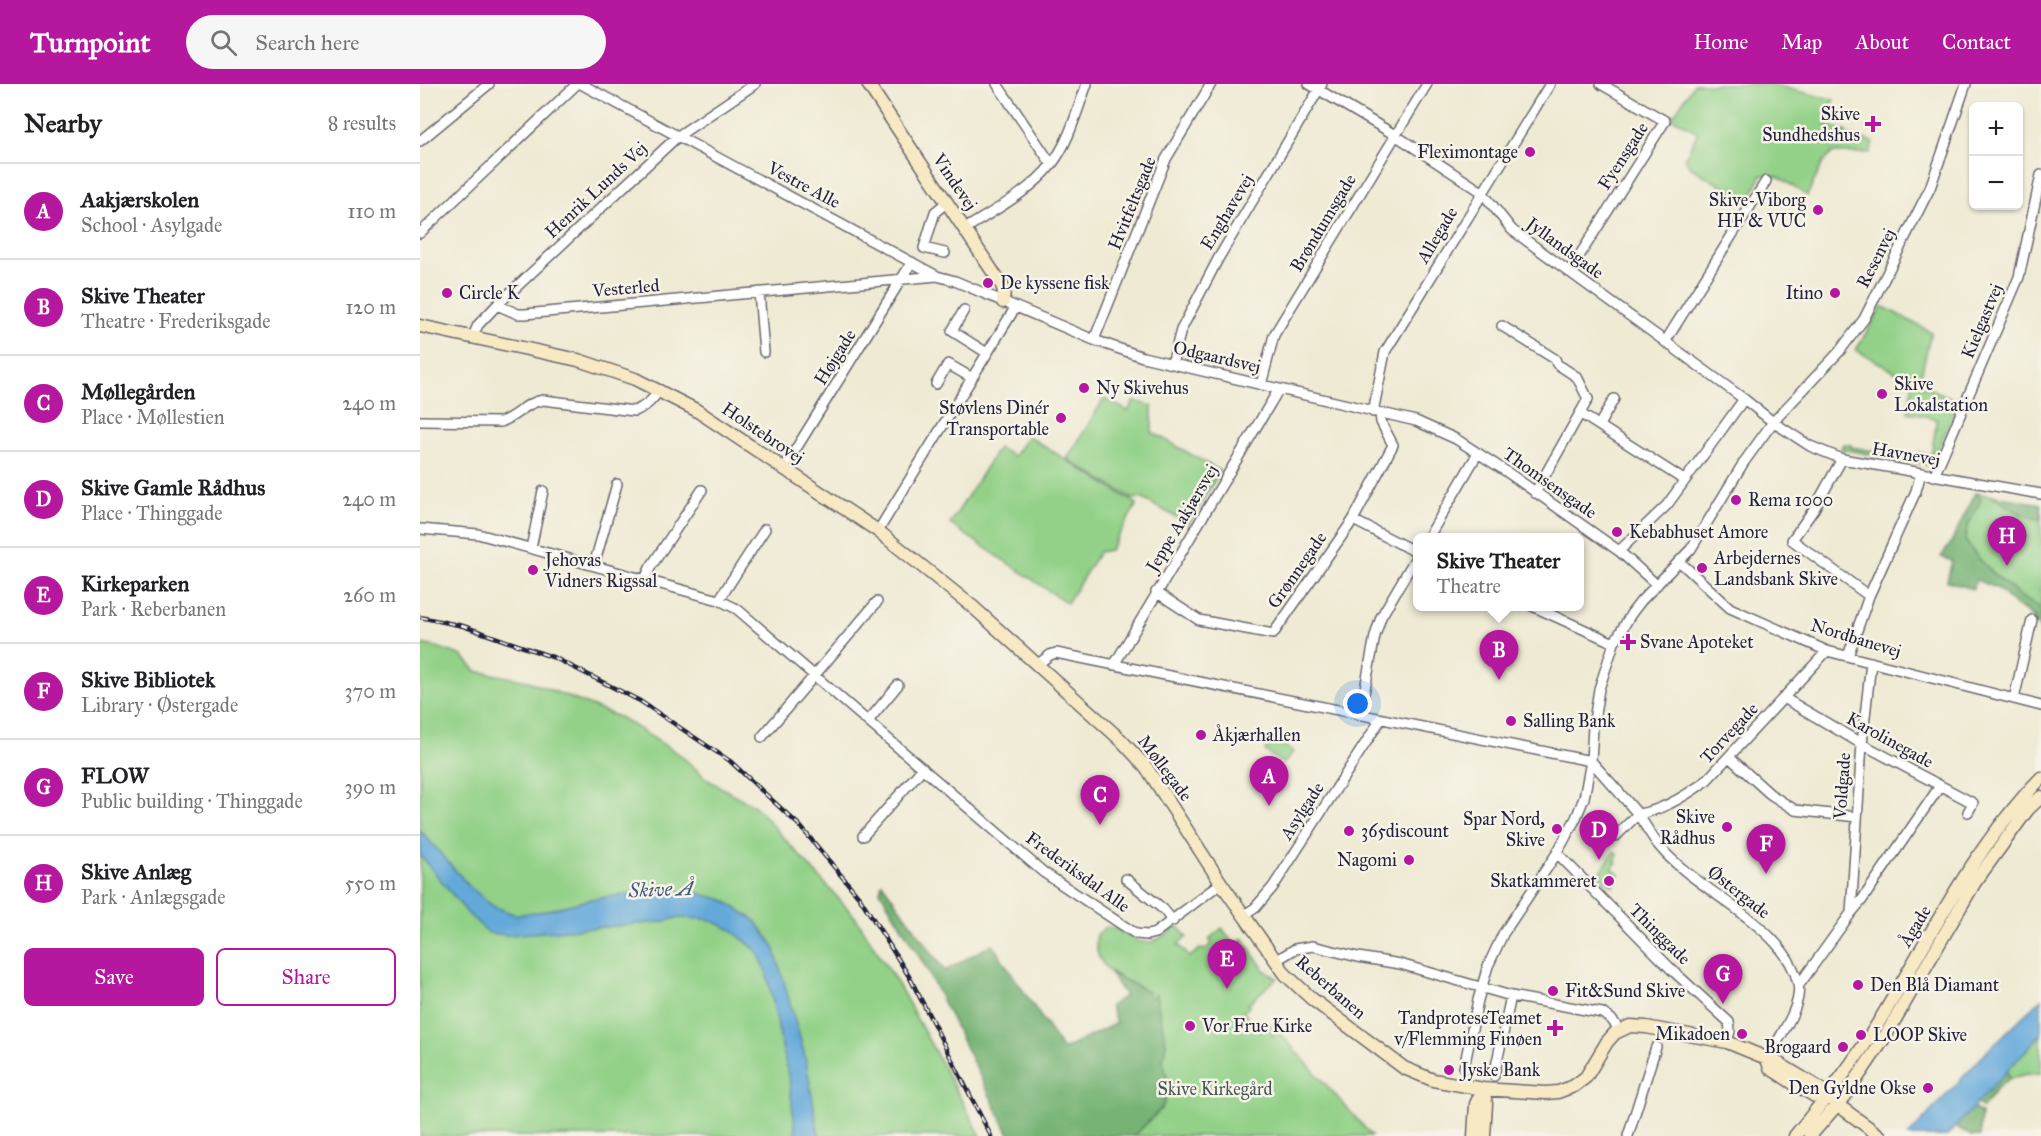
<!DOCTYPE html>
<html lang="en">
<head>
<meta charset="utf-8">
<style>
  body { margin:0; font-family:"IM FELL Great Primer",serif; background:#f6f6f6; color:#202124 }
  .controls { position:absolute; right:18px; top:18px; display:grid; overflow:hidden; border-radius:9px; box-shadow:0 2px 4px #0004 }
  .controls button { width:54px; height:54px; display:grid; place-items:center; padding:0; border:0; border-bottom:2px solid #e0e0e0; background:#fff; color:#202124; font:30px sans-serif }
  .you { position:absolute; left:938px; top:620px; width:21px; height:21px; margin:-15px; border:4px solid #fff; border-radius:50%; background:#1a73e8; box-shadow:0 0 0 9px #1a73e833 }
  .badge { display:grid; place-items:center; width:39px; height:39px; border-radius:50%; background:#b5179e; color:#fff; font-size:20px; font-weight:700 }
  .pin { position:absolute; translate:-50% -50px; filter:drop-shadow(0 2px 3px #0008) }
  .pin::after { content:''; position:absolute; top:32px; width:21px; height:18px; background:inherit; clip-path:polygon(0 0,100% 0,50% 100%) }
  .popup { position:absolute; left:993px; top:449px; width:171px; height:78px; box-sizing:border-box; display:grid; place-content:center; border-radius:9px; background:#fff; filter:drop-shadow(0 2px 4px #0005); font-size:20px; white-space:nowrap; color:#757577 }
  .popup b { font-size:22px; color:#202124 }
  .popup::after { content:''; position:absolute; left:50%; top:100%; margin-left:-12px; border:12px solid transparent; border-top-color:#fff }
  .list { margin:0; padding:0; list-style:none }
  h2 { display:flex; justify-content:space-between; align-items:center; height:78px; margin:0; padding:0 24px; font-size:26px }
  h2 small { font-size:20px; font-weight:400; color:#757577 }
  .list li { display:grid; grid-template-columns:39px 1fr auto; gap:18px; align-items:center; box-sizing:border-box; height:96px; padding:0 24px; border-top:2px solid #e0e0e0 }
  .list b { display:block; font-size:22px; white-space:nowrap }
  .list p { margin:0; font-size:20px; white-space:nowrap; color:#757577 }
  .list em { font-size:20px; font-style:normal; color:#757577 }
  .actions { display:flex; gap:12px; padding:18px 24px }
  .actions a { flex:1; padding:14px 0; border:2px solid #b5179e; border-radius:9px; text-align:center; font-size:21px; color:#b5179e }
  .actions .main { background:#b5179e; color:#fff }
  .icon { flex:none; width:33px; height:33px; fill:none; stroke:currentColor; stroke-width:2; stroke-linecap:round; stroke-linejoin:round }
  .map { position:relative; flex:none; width:1621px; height:1052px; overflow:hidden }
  header { display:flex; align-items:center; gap:36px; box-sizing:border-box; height:84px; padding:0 30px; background:#b5179e; color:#fff }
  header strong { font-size:28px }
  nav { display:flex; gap:33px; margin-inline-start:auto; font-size:21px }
  .search { width:420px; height:54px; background:#f6f6f6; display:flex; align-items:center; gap:15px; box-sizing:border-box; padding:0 21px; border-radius:33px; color:#757577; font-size:22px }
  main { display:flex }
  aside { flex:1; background:#fff }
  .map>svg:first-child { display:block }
</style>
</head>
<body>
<header>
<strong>Turnpoint</strong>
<div class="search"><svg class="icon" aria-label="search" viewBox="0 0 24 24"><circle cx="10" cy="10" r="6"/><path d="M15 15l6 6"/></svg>Search here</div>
<nav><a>Home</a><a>Map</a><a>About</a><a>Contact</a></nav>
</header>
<main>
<aside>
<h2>Nearby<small>8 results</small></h2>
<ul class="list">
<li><span class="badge">A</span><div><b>Aakjærskolen</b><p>School · Asylgade</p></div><em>110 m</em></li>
<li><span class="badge">B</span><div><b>Skive Theater</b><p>Theatre · Frederiksgade</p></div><em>120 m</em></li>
<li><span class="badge">C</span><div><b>Møllegården</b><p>Place · Møllestien</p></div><em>240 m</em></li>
<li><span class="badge">D</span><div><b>Skive Gamle Rådhus</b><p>Place · Thinggade</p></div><em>240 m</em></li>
<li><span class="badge">E</span><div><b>Kirkeparken</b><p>Park · Reberbanen</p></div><em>260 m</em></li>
<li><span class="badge">F</span><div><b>Skive Bibliotek</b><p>Library · Østergade</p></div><em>370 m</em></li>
<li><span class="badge">G</span><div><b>FLOW</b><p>Public building · Thinggade</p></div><em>390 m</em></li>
<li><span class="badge">H</span><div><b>Skive Anlæg</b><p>Park · Anlægsgade</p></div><em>550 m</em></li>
</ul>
<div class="actions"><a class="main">Save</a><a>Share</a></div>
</aside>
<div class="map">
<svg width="1621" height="1052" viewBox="0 0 1621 1052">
  <rect width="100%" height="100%" fill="#f7f3e8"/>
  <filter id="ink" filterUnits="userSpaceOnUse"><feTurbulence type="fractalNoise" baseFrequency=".0167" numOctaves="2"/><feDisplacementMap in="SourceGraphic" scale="12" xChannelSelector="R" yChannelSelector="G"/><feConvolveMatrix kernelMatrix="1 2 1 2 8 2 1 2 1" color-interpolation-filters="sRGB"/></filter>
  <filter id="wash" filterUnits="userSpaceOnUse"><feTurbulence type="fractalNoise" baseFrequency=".008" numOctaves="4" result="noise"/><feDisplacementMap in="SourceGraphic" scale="24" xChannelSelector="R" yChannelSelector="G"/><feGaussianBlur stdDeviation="1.35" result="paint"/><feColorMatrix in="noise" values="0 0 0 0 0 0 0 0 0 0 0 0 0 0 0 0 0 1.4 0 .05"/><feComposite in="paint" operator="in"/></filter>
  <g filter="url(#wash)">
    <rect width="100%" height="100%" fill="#efead3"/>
    <path fill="#93d188" stroke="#5a7a62" stroke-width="1.5" d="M1274 0H1350L1414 16 1407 41 1426 47V51L1453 58 1450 69H1412L1403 79 1387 112 1359 93 1342 91 1328 118 1270 83 1265 74 1278 48 1252 34Z
      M1462 222 1511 248 1499 300 1539 317 1515 372 1507 381 1421 365 1423 360 1431 361V363L1497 375 1499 369 1511 371 1517 335 1488 328 1493 298 1436 266Z
      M684 315 708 327 714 317 732 322V348L800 387 769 440 721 414 713 415 647 375Z
      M608 352 717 420 690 466 679 468 647 519 530 440 578 364 594 372Z
      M1555 409 1621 420V546C1612 537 1611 527 1597 523L1531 459Z
      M0 560 17 563 42 572 56 587 108 597 201 634 259 670 288 696 336 723 436 834 479 902 561 1052H0Z
      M854 654 873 668 864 680 845 667Z
      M1194 767 1198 770 1195 776 1197 778 1192 784 1199 790 1193 802 1178 792Z
      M757 842 767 853 758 860 769 873 780 865 785 866 792 859 789 855 802 844 815 861 823 854 844 886 857 894 828 920 830 922 823 928 841 948 849 942 855 943 851 953 858 947 952 1052H714L742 1024 749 1004 743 976 746 960 735 911 729 915V908C705 896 670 886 677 851 694 830 708 861 728 858 739 857 749 848 757 842Z
      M1621 950V989L1602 991 1590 995 1587 987Z"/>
    <path fill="#76b374" stroke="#4c6a58" stroke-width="1.5" d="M1555 409H1558L1561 416 1547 444 1545 456C1557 476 1584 500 1604 515 1609 518 1615 520 1621 524V546L1614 534 1604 525 1597 523 1577 504 1556 496 1553 505 1527 497 1532 477 1521 473 1531 459Z
      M1570 411 1621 420V436L1601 430Z
      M462 799 525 887 572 860 643 966 696 939 690 922 705 912 690 889 729 908 730 914 736 910 746 960 743 976 749 1004 742 1024 714 1052H590L505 882 460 807Z
      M1587 987 1590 995 1576 1005 1563 1024 1556 1019Z
      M1552 1023 1561 1029 1560 1052H1551L1535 1042Z"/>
    <path fill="#64a9da" stroke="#43668a" stroke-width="1.5" d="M0 746 50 803 73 822 96 831 124 827 172 815 239 806 277 809 304 816 336 837 354 863 385 972 399 1052H376L369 995 346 886 337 867 310 845 288 835 256 834 242 838 88 851 69 849 49 831 0 771Z
      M1621 915V950L1527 1052H1488L1570 964Z"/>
  </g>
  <g filter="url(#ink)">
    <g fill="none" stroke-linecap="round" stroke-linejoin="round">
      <defs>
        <path id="street" d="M161 0 517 192 535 197 674 256 723 273 996 337 1036 355 1087 388 1199 467 1237 501
          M577 0 632 81
          M889 0 975 51 1062 108 1092 146 1324 315 1353 338 1390 362 1422 375 1621 410
          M0 57 69 0
          M545 145C573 127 611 107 631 81 649 59 657 26 667 0
          M0 149 157 0
          M525 169 504 164 515 128 526 119
          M1149 188 1245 37 1181 0
          M339 208 344 268
          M77 221 98 230H105L517 192
          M544 226 532 247 567 269
          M1082 242 1135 275 1137 280 1157 293 1168 315 1115 409
          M53 252 58 241 77 221 258 52 335 0
          M674 256 746 75 791 0
          M1245 258 1346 97
          M752 280 761 246 798 175 902 0
          M516 300 528 280 552 294
          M841 301 854 251 1007 0
          M953 328 965 268 1130 0
          M1161 330 1264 396
          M0 337 81 338C97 332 105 319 123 316L214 327C226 323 232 316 240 306
          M1179 341 1194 315
          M1422 375 1394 425 1372 456 1449 512
          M364 384 492 178
          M1514 392 1599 193 1621 91
          M933 436 998 469
          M0 445 58 450 299 516 317 525 623 788 716 850 727 851 735 849 801 799
          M458 447 595 224
          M1008 454 1058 369
          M111 464 123 407
          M1199 467 1247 421 1324 315
          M1260 478 1310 524 1407 567 1621 622
          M174 481 197 400
          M225 495 230 484 282 406
          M736 508 779 536 853 550 933 436 973 361 961 338 960 330
          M299 516 345 445
          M1112 522 1194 559
          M1428 572 1449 512 1496 407 1501 389
          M618 580 630 571 636 569 1171 677
          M694 581 859 305
          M1364 614 1442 660 1553 719 1548 728
          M1594 615 1612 536
          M940 631 955 552 961 533 998 470
          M449 636 478 601
          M342 653 457 518
          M1309 673 1350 710 1375 726 1437 733
          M1171 677C1186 694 1202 711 1217 729 1225 740 1231 752 1240 763 1276 807 1367 842 1378 900 1383 922 1358 955 1347 975
          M1218 730C1241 727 1267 711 1286 697L1407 567
          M443 752 503 684
          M1196 752 1218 730
          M1137 769 1251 885 1309 938 1310 947 1307 958
          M706 795 743 825 753 837
          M1431 829 1442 660 1451 578
          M824 831 835 824 853 803 961 635
          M855 877 875 865 893 862 938 873 980 880 1091 912 1182 929 1191 935 1200 946
          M1379 901 1431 829 1442 816 1520 702
          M1044 984 1058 916 1068 882 1083 850 1137 769 1156 734 1164 714 1171 677 1173 643 1179 605 1194 559 1211 530 1221 517 1271 465 1324 378 1353 338 1419 268 1444 235 1510 104 1546 0
          M1074 992 1091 912
          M1208 1052 1236 963"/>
        <path id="secondary" d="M448 0 581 200 584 206 583 218
          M0 242 158 276 215 295 276 326 458 447 553 523 701 656 726 683 801 799 866 891 892 915 984 984 1013 996 1063 1005 1126 1009 1138 1008 1154 1002 1166 993 1187 958 1195 949 1210 942 1226 943 1307 958 1356 978 1399 1004 1407 1013 1460 1052
          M1347 975 1350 984 1373 999 1395 1012 1407 1013
          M1063 1005 1066 1020 1064 1052
          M1054 1052 1056 1020 1063 1005
          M1375 1052C1404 1017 1433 980 1457 941 1508 857 1552 765 1621 694
          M1390 1052 1427 1009 1463 956 1555 798 1608 725 1621 713"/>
      </defs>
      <use href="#street" stroke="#6a6870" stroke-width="12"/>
      <use href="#secondary" stroke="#6a6870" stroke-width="15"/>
      <use href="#street" stroke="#fff" stroke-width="9"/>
      <use href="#secondary" stroke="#f7e9c3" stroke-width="12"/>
      <defs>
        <path id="rail" d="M0 533 43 542 135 574 220 617 310 677 380 742 440 814 490 894 571 1052"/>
      </defs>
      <use href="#rail" stroke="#22223b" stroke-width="4.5"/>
      <use href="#rail" stroke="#f7f3e8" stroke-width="2" stroke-dasharray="7" stroke-linecap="butt"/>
    </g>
  </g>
  <g fill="#b5179e" stroke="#f7f3e8" stroke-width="2">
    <path d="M1450 31h6v6h6v6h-6v6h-6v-6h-6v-6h6z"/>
    <circle cx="1110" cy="68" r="6"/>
    <circle cx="1398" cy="126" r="6"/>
    <circle cx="568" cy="199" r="6"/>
    <circle cx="27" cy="209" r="6"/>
    <circle cx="1415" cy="209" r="6"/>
    <circle cx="664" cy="304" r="6"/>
    <circle cx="1462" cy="310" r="6"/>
    <circle cx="641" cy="334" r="6"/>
    <circle cx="1316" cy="416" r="6"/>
    <circle cx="1197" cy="448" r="6"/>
    <circle cx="1282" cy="484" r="6"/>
    <circle cx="113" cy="486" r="6"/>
    <path d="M1205 549h6v6h6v6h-6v6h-6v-6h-6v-6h6z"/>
    <circle cx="1091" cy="637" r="6"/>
    <circle cx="781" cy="651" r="6"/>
    <circle cx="1307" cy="743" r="6"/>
    <circle cx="1137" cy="745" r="6"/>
    <circle cx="929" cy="747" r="6"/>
    <circle cx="989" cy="776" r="6"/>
    <circle cx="1189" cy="797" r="6"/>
    <circle cx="1438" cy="901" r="6"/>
    <circle cx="1133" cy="907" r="6"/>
    <circle cx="770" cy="942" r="6"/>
    <path d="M1132 935h6v6h6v6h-6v6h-6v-6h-6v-6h6z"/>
    <circle cx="1322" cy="950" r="6"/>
    <circle cx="1441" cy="951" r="6"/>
    <circle cx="1423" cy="963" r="6"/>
    <circle cx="1029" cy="986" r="6"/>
    <circle cx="1508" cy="1004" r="6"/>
  </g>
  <g text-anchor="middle" stroke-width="5" stroke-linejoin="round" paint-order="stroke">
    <g font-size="18" fill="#22223b" stroke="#f7f3e8" text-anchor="start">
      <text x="1440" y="36" text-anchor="end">Skive<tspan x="1440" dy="21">Sundhedshus</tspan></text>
      <text x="1098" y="74" text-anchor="end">Fleximontage</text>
      <text x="1386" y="122" text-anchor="end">Skive-Viborg<tspan x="1386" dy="21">HF &amp; VUC</tspan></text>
      <text x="580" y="205">De kyssene fisk</text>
      <text x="39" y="215">Circle K</text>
      <text x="1403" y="215" text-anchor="end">Itino</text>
      <text x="1474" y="306">Skive<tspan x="1474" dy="21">Lokalstation</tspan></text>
      <text x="676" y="310">Ny Skivehus</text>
      <text x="629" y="330" text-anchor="end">Støvlens Dinér<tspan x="629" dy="21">Transportable</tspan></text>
      <text x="1328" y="422">Rema 1000</text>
      <text x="1209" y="454">Kebabhuset Amore</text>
      <text x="1294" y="480">Arbejdernes<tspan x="1294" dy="21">Landsbank Skive</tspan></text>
      <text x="125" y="482">Jehovas<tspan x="125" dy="21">Vidners Rigssal</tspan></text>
      <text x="1220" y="564">Svane Apoteket</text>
      <text x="1103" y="643">Salling Bank</text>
      <text x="793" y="657">Åkjærhallen</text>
      <text x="1295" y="739" text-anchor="end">Skive<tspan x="1295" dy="21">Rådhus</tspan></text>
      <text x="1125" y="741" text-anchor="end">Spar Nord,<tspan x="1125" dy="21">Skive</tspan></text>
      <text x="941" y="753">365discount</text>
      <text x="977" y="782" text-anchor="end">Nagomi</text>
      <text x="1177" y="803" text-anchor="end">Skatkammeret</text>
      <text x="1450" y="907">Den Blå Diamant</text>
      <text x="1145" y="913">Fit&amp;Sund Skive</text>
      <text x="1122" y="940" text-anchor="end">TandproteseTeamet<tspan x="1122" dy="21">v/Flemming Finøen</tspan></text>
      <text x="782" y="948">Vor Frue Kirke</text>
      <text x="1310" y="956" text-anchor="end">Mikadoen</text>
      <text x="1453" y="957">LOOP Skive</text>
      <text x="1411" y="969" text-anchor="end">Brogaard</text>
      <text x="1041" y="992">Jyske Bank</text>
      <text x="1496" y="1010" text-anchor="end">Den Gyldne Okse</text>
    </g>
    <g font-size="18" fill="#22223b" stroke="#f7f3e8">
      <text transform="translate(1203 72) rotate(-57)" y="6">Fyensgade</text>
      <text transform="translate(535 98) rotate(56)" y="6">Vindevej</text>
      <text transform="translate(384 101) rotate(28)" y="6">Vestre Alle</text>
      <text transform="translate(176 106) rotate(-43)" y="6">Henrik Lunds Vej</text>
      <text transform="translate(712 119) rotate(-68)" y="6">Hvitfeltsgade</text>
      <text transform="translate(807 128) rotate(-59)" y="6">Enghavevej</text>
      <text transform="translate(903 139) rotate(-59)" y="6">Brøndumsgade</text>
      <text transform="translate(1017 151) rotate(-59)" y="6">Allegade</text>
      <text transform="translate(1145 164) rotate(36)" y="6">Jyllandsgade</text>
      <text transform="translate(1456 174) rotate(-63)" y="6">Resenvej</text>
      <text transform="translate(206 204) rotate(-5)" y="6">Vesterled</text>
      <text transform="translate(1562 237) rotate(-67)" y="6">Kielgastvej</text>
      <text transform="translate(415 273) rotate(-58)" y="6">Højgade</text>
      <text transform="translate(797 273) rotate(13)" y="6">Odgaardsvej</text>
      <text transform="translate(343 349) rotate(34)" y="6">Holstebrovej</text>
      <text transform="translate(1486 370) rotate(10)" y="6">Havnevej</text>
      <text transform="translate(1130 399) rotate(35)" y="6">Thomsensgade</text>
      <text transform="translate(762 434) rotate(-59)" y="6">Jeppe Aakjærsvej</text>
      <text transform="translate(877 486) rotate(-55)" y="6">Grønnegade</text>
      <text transform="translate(1436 554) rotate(17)" y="6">Nordbanevej</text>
      <text transform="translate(1309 649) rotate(-47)" y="6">Torvegade</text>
      <text transform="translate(1470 656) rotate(29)" y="6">Karolinegade</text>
      <text transform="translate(745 684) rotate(53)" y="6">Møllegade</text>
      <text transform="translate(1422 702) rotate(-86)" y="6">Voldgade</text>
      <text transform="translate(882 727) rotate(-57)" y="6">Asylgade</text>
      <text transform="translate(658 788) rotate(36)" y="6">Frederiksdal Alle</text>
      <text transform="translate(1319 808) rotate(38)" y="6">Østergade</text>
      <text transform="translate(1495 842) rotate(-59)" y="6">Ågade</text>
      <text transform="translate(1240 850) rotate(45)" y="6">Thinggade</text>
      <text transform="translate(911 903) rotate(41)" y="6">Reberbanen</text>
    </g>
    <g font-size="18" fill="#445752" stroke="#f7f3e8">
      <text x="795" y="1011">Skive Kirkegård</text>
    </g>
    <g font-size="20" font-style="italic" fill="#3c587b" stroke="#f7f3e8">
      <text transform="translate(241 805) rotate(-2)" y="7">Skive Å</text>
    </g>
  </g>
</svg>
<div class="controls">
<button>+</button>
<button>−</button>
</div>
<div class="you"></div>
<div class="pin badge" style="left:849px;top:722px">A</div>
<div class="pin badge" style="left:1079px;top:596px">B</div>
<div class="popup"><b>Skive Theater</b>Theatre</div>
<div class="pin badge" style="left:680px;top:741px">C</div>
<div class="pin badge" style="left:1179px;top:776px">D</div>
<div class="pin badge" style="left:807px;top:905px">E</div>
<div class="pin badge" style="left:1346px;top:790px">F</div>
<div class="pin badge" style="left:1303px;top:920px">G</div>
<div class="pin badge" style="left:1587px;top:482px">H</div>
</div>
</main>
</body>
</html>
